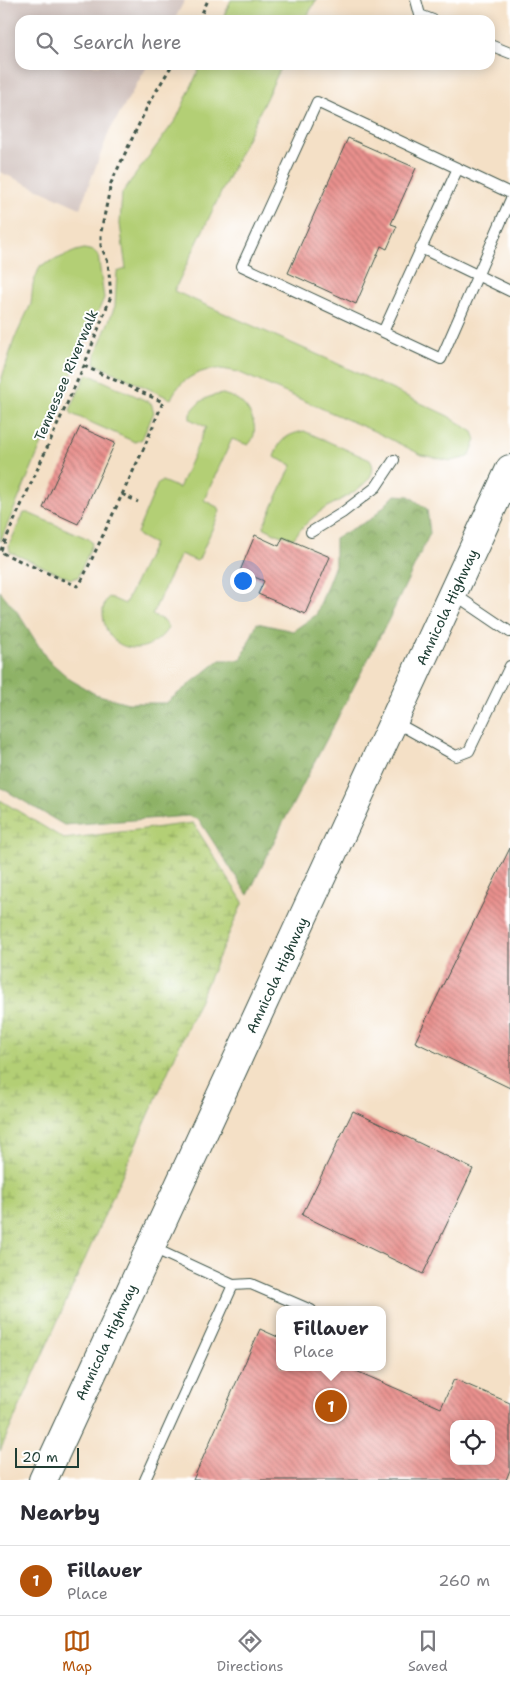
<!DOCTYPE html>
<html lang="en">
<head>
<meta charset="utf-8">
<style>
  body { margin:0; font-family:"Shantell Sans",sans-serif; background:#f7f7f7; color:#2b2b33 }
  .controls { position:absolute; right:15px; bottom:15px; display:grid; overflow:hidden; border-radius:10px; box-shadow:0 2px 12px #0003 }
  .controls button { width:45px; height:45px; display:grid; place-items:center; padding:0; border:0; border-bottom:1px solid #e1e1e2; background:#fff; color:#2b2b33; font:25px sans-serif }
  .scale { position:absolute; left:15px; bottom:12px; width:64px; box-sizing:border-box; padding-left:5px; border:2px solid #1f3d34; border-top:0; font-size:14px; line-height:18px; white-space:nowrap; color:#1f3d34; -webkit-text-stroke:4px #fff; paint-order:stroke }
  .you { position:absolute; left:242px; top:580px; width:18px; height:18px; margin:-12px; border:4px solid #fff; border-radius:50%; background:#1a73e8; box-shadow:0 0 0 8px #1a73e833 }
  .badge { display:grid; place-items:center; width:32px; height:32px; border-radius:50%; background:#b45309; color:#fff; font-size:16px; font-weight:700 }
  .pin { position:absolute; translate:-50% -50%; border:2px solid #fff; box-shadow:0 1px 5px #0006 }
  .popup { position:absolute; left:276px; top:1306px; width:110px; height:65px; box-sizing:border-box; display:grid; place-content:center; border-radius:10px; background:#fff; filter:drop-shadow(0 1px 4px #0005); font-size:16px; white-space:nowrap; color:#7c7c81 }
  .popup b { font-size:19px; color:#2b2b33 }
  .popup::after { content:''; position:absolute; left:50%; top:100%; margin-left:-10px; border:10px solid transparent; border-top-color:#fff }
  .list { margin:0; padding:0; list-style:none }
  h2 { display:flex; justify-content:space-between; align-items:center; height:65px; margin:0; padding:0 20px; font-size:21px }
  h2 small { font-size:16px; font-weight:400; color:#7c7c81 }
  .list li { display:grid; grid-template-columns:32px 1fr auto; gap:15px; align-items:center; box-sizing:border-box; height:70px; padding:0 20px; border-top:1px solid #e1e1e2 }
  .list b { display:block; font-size:19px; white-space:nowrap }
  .list p { margin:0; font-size:16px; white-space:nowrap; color:#7c7c81 }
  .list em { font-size:16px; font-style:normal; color:#7c7c81 }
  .icon { flex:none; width:28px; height:28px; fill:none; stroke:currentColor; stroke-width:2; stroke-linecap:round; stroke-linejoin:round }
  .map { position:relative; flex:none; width:510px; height:1480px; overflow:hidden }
  .search { position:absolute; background:#fff; box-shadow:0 2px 12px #0003; left:15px; right:15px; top:15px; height:55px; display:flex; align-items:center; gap:12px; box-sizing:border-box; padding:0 18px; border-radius:15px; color:#7c7c81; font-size:19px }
  .sheet { height:135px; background:#fff }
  nav { display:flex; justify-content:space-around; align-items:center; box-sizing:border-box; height:70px; border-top:1px solid #e1e1e2; background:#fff; font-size:14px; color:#7c7c81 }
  nav a { display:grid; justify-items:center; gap:2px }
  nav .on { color:#b45309 }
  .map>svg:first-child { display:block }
</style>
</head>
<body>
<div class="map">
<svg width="510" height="1480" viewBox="0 0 510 1480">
  <defs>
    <pattern id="forest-crowns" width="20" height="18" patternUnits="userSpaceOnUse" patternTransform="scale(1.25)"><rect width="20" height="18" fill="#8eb266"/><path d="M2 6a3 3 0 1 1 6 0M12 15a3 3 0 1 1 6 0" fill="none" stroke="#739255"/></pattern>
    <pattern id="wetland-marsh" width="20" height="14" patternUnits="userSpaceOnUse" patternTransform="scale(1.25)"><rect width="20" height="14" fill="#b3cf75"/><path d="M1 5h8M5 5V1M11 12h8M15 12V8" fill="none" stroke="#91a961"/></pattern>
    <pattern id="building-back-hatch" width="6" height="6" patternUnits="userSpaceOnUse" patternTransform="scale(1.25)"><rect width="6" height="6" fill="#e9908d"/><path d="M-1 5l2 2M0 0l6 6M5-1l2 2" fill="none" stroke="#bc7774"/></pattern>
  </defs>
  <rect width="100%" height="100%" fill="#fff"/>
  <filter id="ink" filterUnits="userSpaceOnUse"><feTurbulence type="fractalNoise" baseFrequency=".02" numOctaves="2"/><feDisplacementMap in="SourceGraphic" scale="10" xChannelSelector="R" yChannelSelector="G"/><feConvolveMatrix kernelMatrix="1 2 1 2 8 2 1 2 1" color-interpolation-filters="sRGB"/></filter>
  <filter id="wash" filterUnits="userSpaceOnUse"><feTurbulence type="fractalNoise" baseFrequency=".0096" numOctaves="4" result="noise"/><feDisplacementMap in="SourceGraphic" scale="20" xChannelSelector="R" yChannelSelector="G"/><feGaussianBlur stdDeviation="1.12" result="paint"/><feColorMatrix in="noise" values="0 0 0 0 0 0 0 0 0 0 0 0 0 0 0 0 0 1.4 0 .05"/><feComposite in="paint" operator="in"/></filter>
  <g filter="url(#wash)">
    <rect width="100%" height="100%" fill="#f4e0c6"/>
    <path fill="#cfc0bb" d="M0 0H185L174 20H20V65H148L109 132 80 208 0 172Z"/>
    <path fill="#b3cf75" stroke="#698654" d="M231 0H316L305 20H222Z
      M201 65H282L174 291 332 361 448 416 473 432 476 440 469 457 451 461 422 455 376 432 238 372C232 371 225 369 219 369 199 369 178 381 171 399L95 364 96 353 115 306 117 272 126 269 120 224 122 193 177 118Z
      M84 249 94 251 98 255 104 298 0 542V384L14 340 31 304 33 284 40 266 76 251Z
      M88 374 151 403 154 412 142 439 135 442 72 414 70 410 84 379Z
      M223 394C228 396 234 397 238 400 251 409 262 432 248 445L232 439 204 500 219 508 220 511 199 559 197 561 180 554 152 615 165 621 168 628C147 661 102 652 103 610 104 605 105 600 109 597L125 604 154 544 139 536 137 533 158 483 162 481 179 488 206 427 190 419V414C199 400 207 396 223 394Z
      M304 431 370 460C385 482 335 501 321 511 310 519 301 528 293 539L284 535 281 536 263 527 292 465 274 457C280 439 286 435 304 431Z
      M24 513H28L89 539 92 543 91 547 78 577 71 579 10 552 9 545Z"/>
    <path fill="url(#forest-crowns)" stroke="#56784d" d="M395 495 409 496 427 509 430 533 391 615 282 825 248 895 199 820 188 816 64 825 0 787V591L18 613 47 659 71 680 95 694 128 703H166L220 660H241L257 623 293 631 316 615 335 565V538L371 519Z"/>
    <path fill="url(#wetland-marsh)" stroke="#698654" d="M0 800 64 839 193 823 243 902 0 1451Z"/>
    <g id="blocks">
      <path fill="url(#building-back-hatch)" fill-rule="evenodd" d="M348 138 416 168 391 224 397 226 387 249 381 246 356 304 288 273Z
        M80 427 115 443 78 524 43 508Z
        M255 535 279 546 283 537 330 557 305 614 258 594 264 581 240 571Z
        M510 848V1088L415 1042Z
        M353 1111 473 1169 423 1274 302 1215Z
        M260 1329 280 1338V1367H347L441 1408 454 1379 510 1403V1470L506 1480H193ZM454 1424H491V1461H454Z"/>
    </g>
  </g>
  <g filter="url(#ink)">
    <use href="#blocks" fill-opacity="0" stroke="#3f554a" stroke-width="1"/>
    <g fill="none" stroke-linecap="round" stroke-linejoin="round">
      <defs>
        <path id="service" d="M416 0 420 15 433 20
          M490 45 510 53
          M510 193 317 102 242 266 441 359 510 201
          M421 248 510 291
          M383 332 458 168
          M311 532 342 513 376 487 394 460
          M454 594 510 632
          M395 722 456 756 469 751 510 666
          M233 1285 251 1284 311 1310
          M145 1480 233 1285 151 1247"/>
        <path id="primary" d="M43 1480 510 469"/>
      </defs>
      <use href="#service" stroke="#3f554a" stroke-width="12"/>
      <use href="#primary" stroke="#3f554a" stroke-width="30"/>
      <path stroke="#3f554a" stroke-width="3" stroke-dasharray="4 4" stroke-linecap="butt" d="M199 20 208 0
        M84 366 163 402 143 450 81 582 77 586 0 552 84 366 111 296 108 262 101 246V232L111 183 149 103 172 65
        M122 494 138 502"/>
      <use href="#service" stroke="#fff" stroke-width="10"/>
      <use href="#primary" stroke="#fff" stroke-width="28"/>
    </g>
  </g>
  <g text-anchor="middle" stroke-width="4" stroke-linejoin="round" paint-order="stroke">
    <g font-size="14" fill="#1f3d34" stroke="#fff">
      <text transform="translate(66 375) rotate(-67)" y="5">Tennessee Riverwalk</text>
      <text transform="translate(447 607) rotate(-65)" y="5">Amnicola Highway</text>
      <text transform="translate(277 975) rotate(-65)" y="5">Amnicola Highway</text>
      <text transform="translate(106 1342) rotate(-65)" y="5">Amnicola Highway</text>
    </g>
  </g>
</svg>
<div class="controls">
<button><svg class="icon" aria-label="locate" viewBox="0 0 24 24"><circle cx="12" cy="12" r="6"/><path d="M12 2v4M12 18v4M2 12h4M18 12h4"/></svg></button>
</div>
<div class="scale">20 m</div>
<div class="you"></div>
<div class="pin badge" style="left:331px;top:1406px">1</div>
<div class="popup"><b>Fillauer</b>Place</div>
<div class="search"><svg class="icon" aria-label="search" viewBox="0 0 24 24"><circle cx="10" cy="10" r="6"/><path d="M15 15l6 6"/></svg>Search here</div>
</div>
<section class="sheet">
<h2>Nearby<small></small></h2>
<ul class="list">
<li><span class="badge">1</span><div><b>Fillauer</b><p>Place</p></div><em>260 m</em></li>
</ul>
</section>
<nav>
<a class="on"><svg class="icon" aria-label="map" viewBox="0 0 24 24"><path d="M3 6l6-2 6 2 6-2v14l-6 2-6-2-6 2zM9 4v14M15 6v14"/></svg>Map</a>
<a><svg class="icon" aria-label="directions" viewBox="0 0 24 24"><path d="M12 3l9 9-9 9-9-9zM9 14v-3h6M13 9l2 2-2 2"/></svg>Directions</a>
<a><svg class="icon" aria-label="saved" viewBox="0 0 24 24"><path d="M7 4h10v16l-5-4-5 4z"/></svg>Saved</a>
</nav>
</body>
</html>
